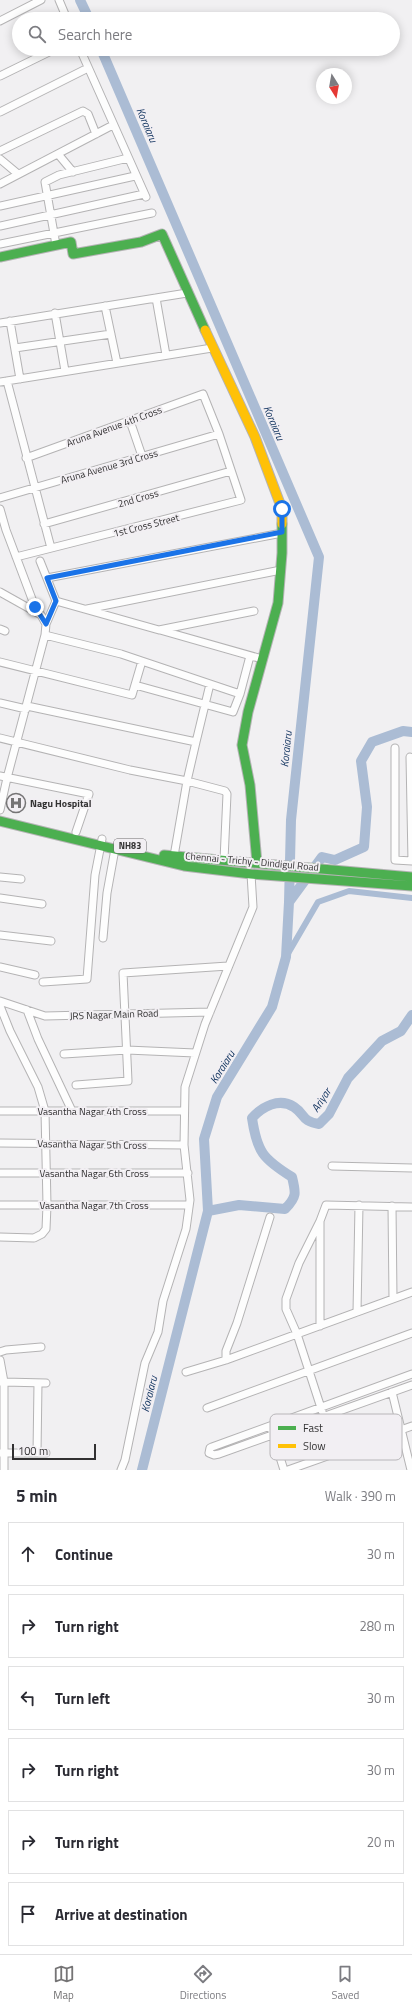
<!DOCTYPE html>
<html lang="en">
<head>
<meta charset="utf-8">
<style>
  body { margin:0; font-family:"Titillium Web",sans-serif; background:#f2f2f3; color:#2b2b33 }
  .compass { position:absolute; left:316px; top:68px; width:36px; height:36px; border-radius:50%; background:#fff; box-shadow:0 2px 10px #0003; rotate:169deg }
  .scale { position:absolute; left:12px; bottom:10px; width:84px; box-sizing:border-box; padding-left:4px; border:2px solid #323132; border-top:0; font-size:11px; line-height:14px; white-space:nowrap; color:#323132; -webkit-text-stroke:3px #f2eff3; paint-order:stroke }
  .stop { position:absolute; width:12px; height:12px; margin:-9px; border:3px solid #1a73e8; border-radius:50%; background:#fff }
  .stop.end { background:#1a73e8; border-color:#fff; box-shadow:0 1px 4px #0008 }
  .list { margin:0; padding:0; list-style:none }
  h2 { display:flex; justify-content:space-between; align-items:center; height:52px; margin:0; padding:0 16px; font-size:17px }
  h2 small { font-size:13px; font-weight:400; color:#7c7c81 }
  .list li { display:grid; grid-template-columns:26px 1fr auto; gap:12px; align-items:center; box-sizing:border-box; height:64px; margin:0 8px 8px; padding:0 8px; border:1px solid #e1e1e2; border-radius:0px }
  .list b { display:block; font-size:15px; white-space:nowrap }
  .list em { font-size:13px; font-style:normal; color:#7c7c81 }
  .icon { flex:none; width:22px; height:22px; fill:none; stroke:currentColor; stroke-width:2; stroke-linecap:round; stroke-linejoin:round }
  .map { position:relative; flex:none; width:412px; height:1470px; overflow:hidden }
  .search { position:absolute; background:#fff; box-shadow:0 2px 10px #0003; left:12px; right:12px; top:12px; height:44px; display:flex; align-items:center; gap:10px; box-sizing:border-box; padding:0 14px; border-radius:22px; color:#7c7c81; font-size:15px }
  .sheet { height:484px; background:#fff }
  nav { display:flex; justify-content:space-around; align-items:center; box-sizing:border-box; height:56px; border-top:1px solid #e1e1e2; background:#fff; font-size:11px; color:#7c7c81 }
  nav a { display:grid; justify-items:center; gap:2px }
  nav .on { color:#757475 }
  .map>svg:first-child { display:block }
</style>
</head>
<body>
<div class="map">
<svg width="412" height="1470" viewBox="0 0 412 1470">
  <rect width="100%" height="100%" fill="#f1f0f2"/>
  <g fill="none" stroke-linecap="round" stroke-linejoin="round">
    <path stroke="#abbcd4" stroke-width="6" d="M286 957 318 902 349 891 412 898"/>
    <path stroke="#abbcd4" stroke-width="10" d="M80 0 89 19
      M101 49 319 557 291 820 289 902 286 957 272 1007 217 1097 204 1139 208 1211 142 1470
      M289 902 322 857 335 860 364 847 367 807 361 761 372 742 403 731 412 732
      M208 1211 239 1205 285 1209C297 1197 296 1193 292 1177 263 1159 257 1152 252 1118 262 1107 279 1097 294 1107 306 1115 301 1121 319 1124L329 1114 348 1078 382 1041 401 1031 412 1015"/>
    <defs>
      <path id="street" d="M59 0 67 19
        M0 21 41 0
        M80 49 146 197
        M0 76 49 52
        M0 112 88 68
        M0 151 83 111 88 114 96 134
        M58 154 73 172
        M0 159 18 174
        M0 184 113 125
        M0 206 135 176
        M0 226 144 194
        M0 244 152 213
        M56 245 45 182 59 175 128 158
        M156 298 166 355
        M105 306 117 363
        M55 313 65 371
        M10 321 20 379
        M0 323 187 293
        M15 348 111 334
        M7 381 51 548
        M0 382 212 348
        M130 421 142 456
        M0 498 219 434
        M0 509 6 530 35 607 40 614
        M44 524 231 471
        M16 557 241 500 219 434 203 394 26 458
        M40 561 56 601 46 624
        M47 578 282 533
        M0 592 41 615 46 624 45 635 7 778 0 810
        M56 601 159 630 254 611
        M87 609 281 570
        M0 629 5 631
        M160 630 262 659
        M45 635 121 654 240 694
        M0 662 132 695 142 661
        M135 685 233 712 240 694 250 656
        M0 703 26 709
        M0 738 130 770 187 781 196 742 27 706
        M196 742 210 684
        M395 748V860L412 861
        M410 757 412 861
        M0 776 89 794 76 832
        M174 856 187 781 225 791 227 794 224 860
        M0 877 21 879
        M0 898 42 904
        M0 935 51 941
        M103 938 107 893 115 849
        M0 967 35 975
        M43 982 87 979 95 875 102 839
        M0 1001 45 1016 210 1012
        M0 1006 10 1031 38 1087 45 1111 47 1205 46 1229 42 1234 34 1238 0 1237
        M27 1010 38 1039 72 1111
        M64 1054 127 1050 195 1053
        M76 1085 128 1081 123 973 228 966
        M0 1111H184
        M0 1143 184 1145
        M332 1166 412 1168
        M0 1173H188
        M0 1205H189
        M392 1206 393 1298
        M320 1221 299 1263 286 1299V1309L297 1334 322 1411
        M357 1312 359 1205
        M320 1326V1221L326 1205 412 1207
        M0 1352 6 1350 41 1347
        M0 1360 4 1382 46 1383
        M226 1360V1351L237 1323 270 1217
        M186 1372 226 1360 412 1292
        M412 1374 212 1447 210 1448 209 1453 214 1455 219 1454 412 1385
        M0 1382H4V1470
        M392 1392 411 1470
        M207 1408 412 1333
        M272 1432 284 1470
        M0 1453H46
        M37 1453 38 1383
        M121 1470 125 1460 145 1363 158 1332 163 1301 186 1229 190 1200 184 1145 185 1087 205 1024 253 907 251 874
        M288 1470 412 1426"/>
      <path id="fast" d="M0 257 71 242 73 254 141 242 162 234 205 330
        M0 821 184 866 251 874 412 886
        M164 855 412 877
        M257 863 250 785 242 745 248 712 278 603 282 553V524"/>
      <path id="slow" d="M205 330 255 437 282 509V524"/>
    </defs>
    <use href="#street" stroke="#b4b3b4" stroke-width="9"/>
    <use href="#fast" stroke="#b4b3b4" stroke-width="11"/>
    <use href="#slow" stroke="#b4b3b4" stroke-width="11"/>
    <use href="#street" stroke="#fdfdfd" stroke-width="7"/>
    <use href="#fast" stroke="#4caf50" stroke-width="9"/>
    <use href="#slow" stroke="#ffc107" stroke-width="9"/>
  </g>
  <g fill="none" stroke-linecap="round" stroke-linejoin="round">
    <path stroke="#1a73e8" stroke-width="5" d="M35 607 46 624 56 601 47 578 282 532V509"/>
  </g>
  <defs>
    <symbol id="hospital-ring" viewBox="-11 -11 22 22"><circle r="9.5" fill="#f2eff3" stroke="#757475" stroke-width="1.5"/><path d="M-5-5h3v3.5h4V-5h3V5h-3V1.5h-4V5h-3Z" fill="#757475"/></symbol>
  </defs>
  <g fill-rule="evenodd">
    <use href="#hospital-ring" x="5" y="792" width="22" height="22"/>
  </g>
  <g text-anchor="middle" stroke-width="4" stroke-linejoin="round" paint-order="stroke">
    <rect fill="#f2eff3" stroke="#6c6a6c" stroke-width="1" x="114" y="839" width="32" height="14" rx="3"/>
    <g font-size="9" font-weight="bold" fill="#323132">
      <text x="130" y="849">NH83</text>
    </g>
    <g font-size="10" fill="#323132" stroke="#f2eff3">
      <text transform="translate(114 426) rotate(-20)" y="4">Aruna Avenue 4th Cross</text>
      <text transform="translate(109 466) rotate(-16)" y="4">Aruna Avenue 3rd Cross</text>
      <text transform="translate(138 498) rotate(-16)" y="4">2nd Cross</text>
      <text transform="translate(146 525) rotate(-14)" y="4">1st Cross Street</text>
      <text transform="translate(252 861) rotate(5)" y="4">Chennai - Trichy - Dindigul Road</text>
      <text transform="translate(114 1014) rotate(-2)" y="4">JRS Nagar Main Road</text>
      <text x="92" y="1115">Vasantha Nagar 4th Cross</text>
      <text transform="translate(92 1144) rotate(1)" y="4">Vasantha Nagar 5th Cross</text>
      <text x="94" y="1177">Vasantha Nagar 6th Cross</text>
      <text x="94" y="1209">Vasantha Nagar 7th Cross</text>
    </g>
    <g font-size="10" font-weight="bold" fill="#323132" stroke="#f2eff3" text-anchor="start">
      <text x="30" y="807">Nagu Hospital</text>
    </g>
    <g font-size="11" font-style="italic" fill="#10335e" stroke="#f2eff3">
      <text transform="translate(147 125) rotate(67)" y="4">Koraiaru</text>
      <text transform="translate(274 423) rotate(67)" y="4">Koraiaru</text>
      <text transform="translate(286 749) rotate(-84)" y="4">Koraiaru</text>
      <text transform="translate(222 1067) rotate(-58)" y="4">Koraiaru</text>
      <text transform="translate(321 1100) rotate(-57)" y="4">Ariyar</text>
      <text transform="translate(149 1394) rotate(-76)" y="4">Koraiaru</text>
    </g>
  </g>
  <rect x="270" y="1414" width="132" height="46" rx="6" fill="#f2eff3" stroke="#b8b6b9" stroke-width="1"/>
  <rect x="278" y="1426" width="18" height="4" fill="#4caf50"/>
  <rect x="278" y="1444" width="18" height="4" fill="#ffc107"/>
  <g font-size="11" fill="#323132">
    <text x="303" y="1432">Fast</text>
    <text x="303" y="1450">Slow</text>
  </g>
</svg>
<svg class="compass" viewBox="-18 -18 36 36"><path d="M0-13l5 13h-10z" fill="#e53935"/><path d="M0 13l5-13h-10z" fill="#7c7c81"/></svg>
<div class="scale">100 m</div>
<div class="stop" style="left:282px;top:509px"></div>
<div class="stop end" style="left:35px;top:607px"></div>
<div class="search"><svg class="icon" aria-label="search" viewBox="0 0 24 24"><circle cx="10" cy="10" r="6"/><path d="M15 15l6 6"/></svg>Search here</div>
</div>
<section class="sheet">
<h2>5 min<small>Walk · 390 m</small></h2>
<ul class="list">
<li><svg class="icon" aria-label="ahead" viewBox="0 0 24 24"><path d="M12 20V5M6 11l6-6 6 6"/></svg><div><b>Continue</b></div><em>30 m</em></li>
<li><svg class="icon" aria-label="right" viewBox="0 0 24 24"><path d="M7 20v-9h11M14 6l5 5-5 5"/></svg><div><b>Turn right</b></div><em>280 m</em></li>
<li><svg class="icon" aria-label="left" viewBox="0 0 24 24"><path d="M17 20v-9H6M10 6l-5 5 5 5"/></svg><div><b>Turn left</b></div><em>30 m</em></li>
<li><svg class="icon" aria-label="right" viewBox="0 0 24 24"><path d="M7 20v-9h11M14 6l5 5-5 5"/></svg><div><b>Turn right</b></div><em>30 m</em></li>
<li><svg class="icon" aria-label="right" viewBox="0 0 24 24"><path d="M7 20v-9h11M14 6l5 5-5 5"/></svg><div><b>Turn right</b></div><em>20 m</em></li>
<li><svg class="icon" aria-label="arrive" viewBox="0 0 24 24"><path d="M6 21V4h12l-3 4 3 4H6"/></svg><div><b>Arrive at destination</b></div></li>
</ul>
</section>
<nav>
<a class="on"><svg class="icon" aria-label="map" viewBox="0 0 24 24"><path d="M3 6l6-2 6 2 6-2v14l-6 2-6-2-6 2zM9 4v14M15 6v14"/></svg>Map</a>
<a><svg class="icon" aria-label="directions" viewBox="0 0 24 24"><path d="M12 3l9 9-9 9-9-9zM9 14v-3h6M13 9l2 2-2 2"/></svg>Directions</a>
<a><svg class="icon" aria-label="saved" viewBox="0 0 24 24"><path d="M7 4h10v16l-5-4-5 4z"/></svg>Saved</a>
</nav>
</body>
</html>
